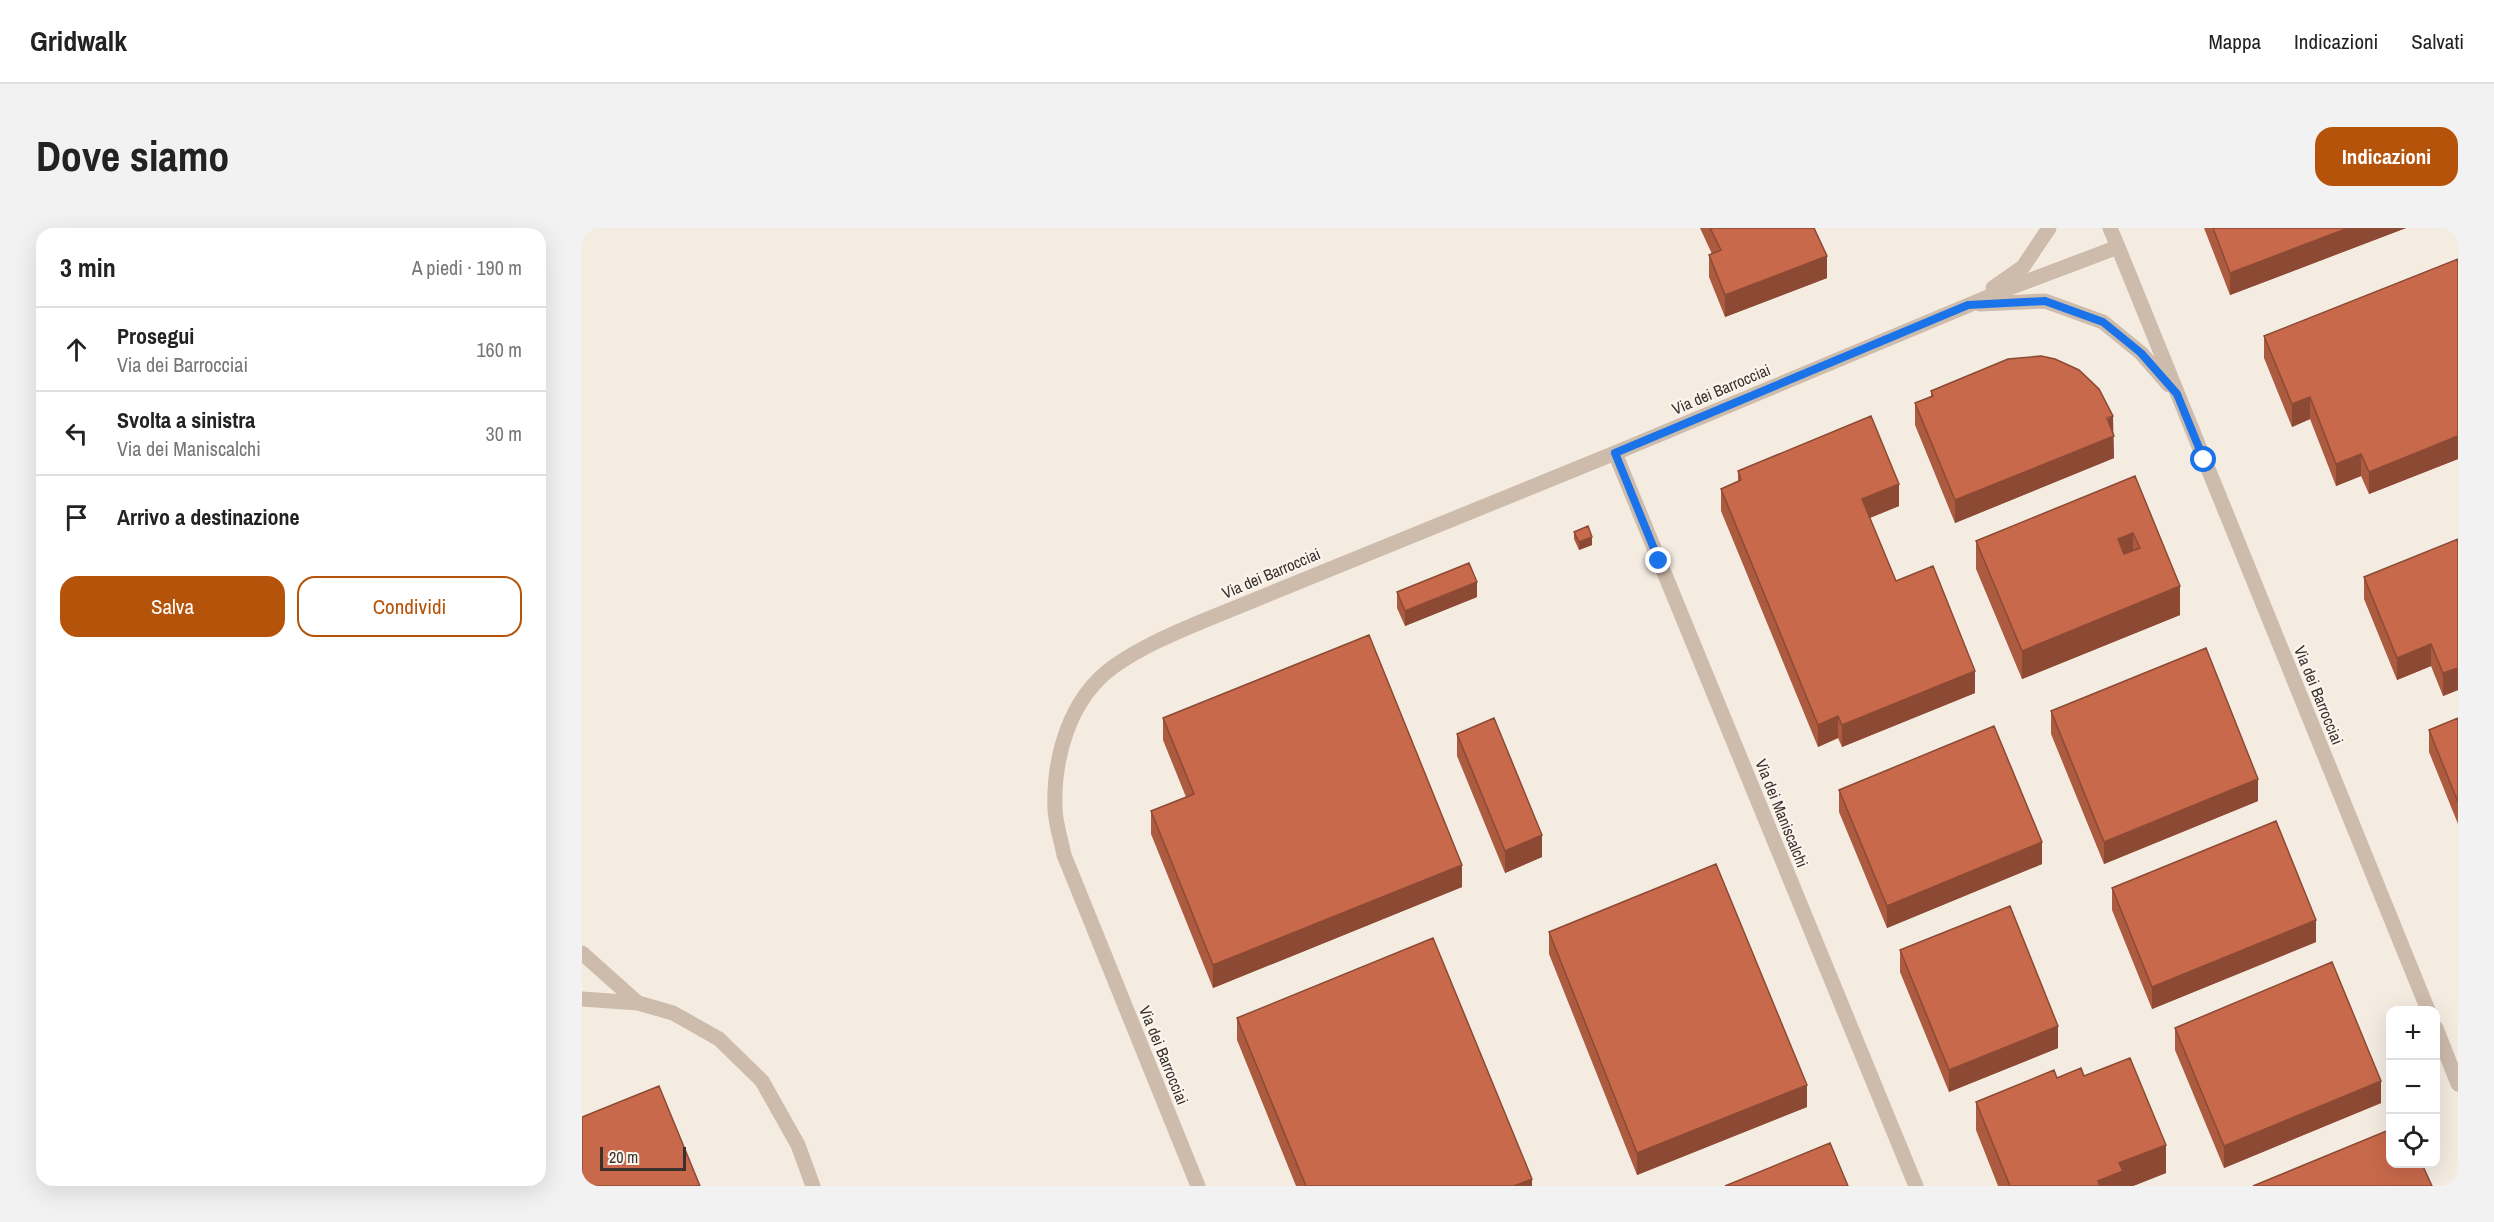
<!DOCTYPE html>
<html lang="it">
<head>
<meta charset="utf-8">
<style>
  body { margin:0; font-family:"Archivo Narrow",sans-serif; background:#f2f2f2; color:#222 }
  .controls { position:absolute; right:18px; bottom:18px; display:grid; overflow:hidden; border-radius:12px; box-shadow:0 6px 24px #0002 }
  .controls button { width:54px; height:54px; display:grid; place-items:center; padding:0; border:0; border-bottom:2px solid #e0e0e0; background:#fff; color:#222; font:30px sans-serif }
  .scale { position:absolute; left:18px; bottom:15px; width:86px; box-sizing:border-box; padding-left:6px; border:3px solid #3b302b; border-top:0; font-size:16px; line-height:21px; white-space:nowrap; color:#3b302b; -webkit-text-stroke:4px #fbf5ee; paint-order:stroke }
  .stop { position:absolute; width:18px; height:18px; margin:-14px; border:4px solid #1a73e8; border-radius:50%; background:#fff }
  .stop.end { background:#1a73e8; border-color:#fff; box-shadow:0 2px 6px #0008 }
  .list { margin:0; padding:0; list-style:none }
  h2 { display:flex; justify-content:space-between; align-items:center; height:78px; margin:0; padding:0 24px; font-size:26px }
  h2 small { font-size:20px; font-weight:400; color:#767676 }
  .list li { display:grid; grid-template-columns:39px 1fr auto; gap:18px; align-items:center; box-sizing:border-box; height:84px; padding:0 24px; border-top:2px solid #e0e0e0 }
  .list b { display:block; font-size:22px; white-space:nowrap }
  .list p { margin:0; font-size:20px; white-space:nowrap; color:#767676 }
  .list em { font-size:20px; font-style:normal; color:#767676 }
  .actions { display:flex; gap:12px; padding:18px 24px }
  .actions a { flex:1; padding:14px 0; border:2px solid #b45309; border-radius:18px; text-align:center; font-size:21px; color:#b45309 }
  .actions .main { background:#b45309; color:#fff }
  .icon { flex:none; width:33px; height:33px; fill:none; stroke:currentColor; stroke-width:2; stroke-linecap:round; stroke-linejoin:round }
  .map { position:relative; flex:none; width:1876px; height:958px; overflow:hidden; border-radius:18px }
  header { display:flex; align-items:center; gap:36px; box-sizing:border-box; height:84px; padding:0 30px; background:#fff; border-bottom:2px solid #e0e0e0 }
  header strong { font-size:28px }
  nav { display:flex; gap:33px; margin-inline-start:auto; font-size:21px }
  .intro { display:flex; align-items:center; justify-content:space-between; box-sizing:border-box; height:144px; padding:0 36px }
  h1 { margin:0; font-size:42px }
  .button { padding:15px 27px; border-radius:18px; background:#b45309; color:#fff; font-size:21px; font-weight:700 }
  main { display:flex; gap:36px; padding:0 36px }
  aside { flex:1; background:#fff; border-radius:18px; box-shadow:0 6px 24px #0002 }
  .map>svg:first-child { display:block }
</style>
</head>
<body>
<header>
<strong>Gridwalk</strong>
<nav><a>Mappa</a><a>Indicazioni</a><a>Salvati</a></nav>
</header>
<div class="intro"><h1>Dove siamo</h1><a class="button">Indicazioni</a></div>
<main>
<aside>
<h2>3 min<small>A piedi · 190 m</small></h2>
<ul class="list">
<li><svg class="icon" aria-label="ahead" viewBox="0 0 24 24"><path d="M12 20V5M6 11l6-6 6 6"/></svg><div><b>Prosegui</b><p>Via dei Barrocciai</p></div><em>160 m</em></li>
<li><svg class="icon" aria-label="left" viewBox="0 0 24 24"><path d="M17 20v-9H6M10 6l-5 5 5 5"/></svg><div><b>Svolta a sinistra</b><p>Via dei Maniscalchi</p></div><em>30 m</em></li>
<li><svg class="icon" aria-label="arrive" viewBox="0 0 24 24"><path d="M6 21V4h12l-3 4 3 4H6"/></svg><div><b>Arrivo a destinazione</b></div></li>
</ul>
<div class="actions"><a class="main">Salva</a><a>Condividi</a></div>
</aside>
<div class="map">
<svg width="1876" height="958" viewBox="0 0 1876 958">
  <rect width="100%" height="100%" fill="#f4ebe1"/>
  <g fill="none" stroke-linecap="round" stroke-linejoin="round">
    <path stroke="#cdbbac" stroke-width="15" d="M1528 0 1536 19
      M1411 60 1441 39 1467 0
      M1398 76 1463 73 1521 94 1559 125 1587 157
      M1033 225 1334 958
      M0 725 56 775
      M0 771 56 775 91 785 137 811 180 853 216 917 231 958
      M1854 800 1876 856
      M616 958 482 627C479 612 474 597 473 582 471 530 487 471 531 439 559 419 590 406 621 393L1033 225 1430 59 1536 19 1846 782"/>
  </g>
  <path fill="#ac5a40" d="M1118 0H1232L1245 50 1143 89 1127 49V27L1130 26Z
    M1622 0H1824L1648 67Z
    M1876 31V231L1787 266 1779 248 1754 258 1728 191 1710 199 1682 130V108Z
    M1349 163 1531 205 1532 230 1373 295 1333 197V175L1349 168Z
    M1156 243 1317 278 1288 290 1314 353 1393 465 1260 519 1256 510 1236 519 1139 283V261L1156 254Z
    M1553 248 1598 387 1440 451 1394 341V313Z
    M992 304 1010 317 997 322 992 311Z
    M1876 311V462L1861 468 1849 438 1815 452 1782 371V349Z
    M815 364 895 369 823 398 815 380Z
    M1469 483 1676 573 1522 636 1469 506Z
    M581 490 880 659 631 760 569 606V583L604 569 581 512Z
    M1876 490V596L1847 524V502Z
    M875 506 960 629 923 645 875 528Z
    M1257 562 1460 636 1305 700 1257 584Z
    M1530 660 1734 714 1570 781 1530 682Z
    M967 704 1225 879 1055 947 967 726Z
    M1318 722 1476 820 1367 864 1318 744Z
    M655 790 950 958H714L655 812Z
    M1593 800 1799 875 1642 940 1593 822Z
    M1502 848 1584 945 1551 958H1416L1394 902V874L1475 850Z"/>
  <path fill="#8c4a34" d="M1766 0H1824L1648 67V45Z
    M1245 28V50L1143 89V67Z
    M1728 169V191L1710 199V176Z
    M1531 188 1532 230 1373 295V272Z
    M1876 208V231L1787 266V244Z
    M1779 226V248L1754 258V236Z
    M1317 256V278L1280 293V271Z
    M1551 305V333L1536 340V311Z
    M1010 309V317L997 322V314Z
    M895 354V369L823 398V383Z
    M1598 358V387L1440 451V423Z
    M1849 416V438L1815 452V430Z
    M1876 440V462L1861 468V445Z
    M1393 443V465L1260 519V497Z
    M1256 488V510L1236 519V497Z
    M1676 551V573L1522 636V614Z
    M960 607V629L923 645V623Z
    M1460 614V636L1305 700V678Z
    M880 637V659L631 760V737Z
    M1734 692V714L1570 781V759Z
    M1476 798V820L1367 864V842Z
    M1799 853V875L1642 940V918Z
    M1225 857V879L1055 947V925Z
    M1584 917V945L1551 958H1516V953L1537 935Z
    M950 951V958H932Z"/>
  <path fill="#c8694b" stroke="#8c4a34" stroke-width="1.5" fill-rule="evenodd" d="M1128 0H1232L1245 28 1143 67 1127 27 1139 22Z
    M1631 0H1766L1648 45Z
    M1876 31V208L1787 244 1779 226 1754 236 1728 169 1710 176 1682 108Z
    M1459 128 1473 131 1497 142 1517 161 1531 188 1525 190 1532 208 1373 272 1333 175 1351 168 1349 163 1426 131Z
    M1289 188 1317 256 1280 271 1314 353 1351 338 1393 443 1260 497 1256 488 1236 497 1139 261 1159 252 1156 243Z
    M1553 248 1598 358 1440 423 1394 313ZM1551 305 1558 320 1542 326 1536 311Z
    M1006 298 1010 309 997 314 992 304Z
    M1876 311V440L1861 445 1849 416 1815 430 1782 349Z
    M887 335 895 354 823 383 815 364Z
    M787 407 880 637 631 737 569 583 612 566 581 490Z
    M1624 420 1676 551 1522 614 1469 483Z
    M912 490 960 607 923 623 875 506Z
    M1876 490V574L1847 502Z
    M1412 498 1460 614 1305 678 1257 562Z
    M1694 593 1734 692 1570 759 1530 660Z
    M1134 636 1225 857 1055 925 967 704Z
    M1428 678 1476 798 1367 842 1318 722Z
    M851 710 950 951 932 958H724L655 790Z
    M1750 734 1799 853 1642 918 1593 800Z
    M1548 830 1584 917 1537 935 1541 943 1516 953 1518 958H1428L1394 874 1472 842 1475 850 1499 840 1502 848Z
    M77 858 118 958H0V889Z
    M1807 902 1809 906V936H1840L1850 958H1671Z
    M1248 915 1266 958H1143Z"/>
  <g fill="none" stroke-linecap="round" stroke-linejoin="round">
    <path stroke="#1a73e8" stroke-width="8" d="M1077 333 1033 225 1386 77 1463 73 1521 94 1559 125 1595 166 1622 232"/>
  </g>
  <g text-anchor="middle" stroke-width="4.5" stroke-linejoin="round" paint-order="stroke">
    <g font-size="16" fill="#3b302b" stroke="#fbf5ee">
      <text transform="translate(1139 161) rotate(-23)" y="6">Via dei Barrocciai</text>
      <text transform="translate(689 345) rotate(-23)" y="6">Via dei Barrocciai</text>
      <text transform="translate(1737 467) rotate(68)" y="6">Via dei Barrocciai</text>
      <text transform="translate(1200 585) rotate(68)" y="6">Via dei Maniscalchi</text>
      <text transform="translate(582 827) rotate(68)" y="6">Via dei Barrocciai</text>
    </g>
  </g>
</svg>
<div class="controls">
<button>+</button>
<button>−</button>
<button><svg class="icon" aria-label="locate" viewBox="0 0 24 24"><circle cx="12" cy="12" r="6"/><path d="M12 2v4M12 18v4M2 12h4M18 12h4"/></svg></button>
</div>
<div class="scale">20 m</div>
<div class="stop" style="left:1622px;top:232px"></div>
<div class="stop end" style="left:1077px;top:333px"></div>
</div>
</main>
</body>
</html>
